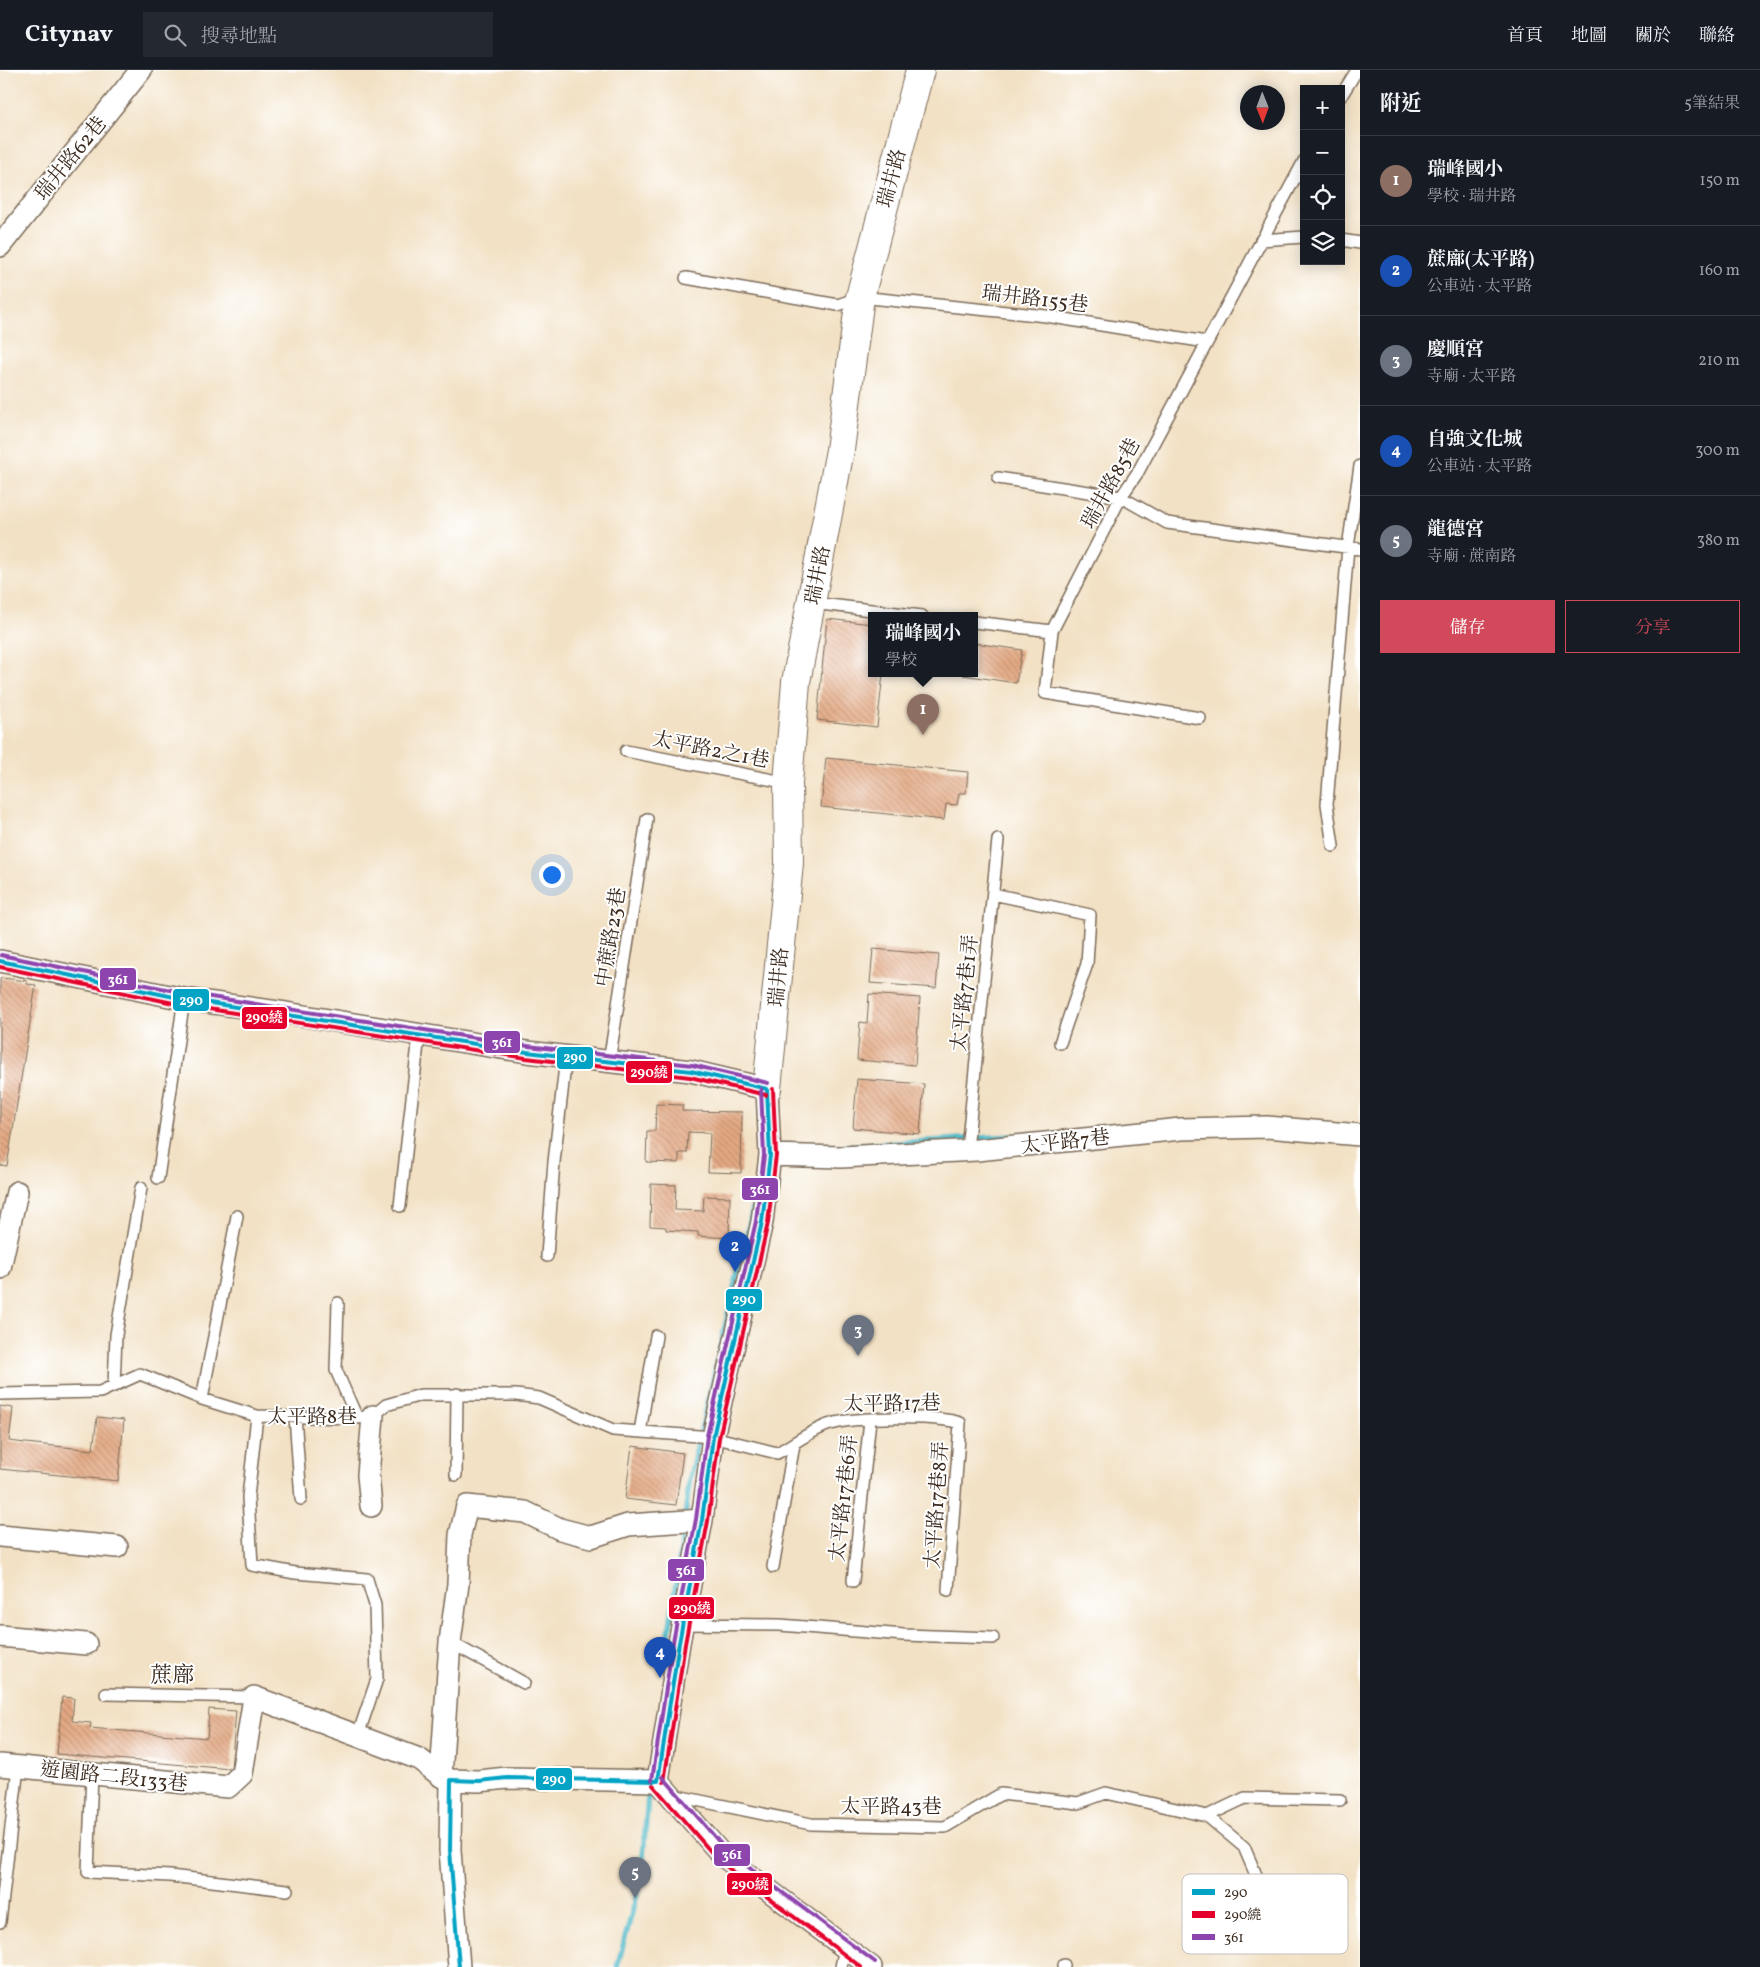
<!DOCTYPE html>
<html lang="zh-TW">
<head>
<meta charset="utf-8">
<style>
  body { margin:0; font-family:Vollkorn,"Noto Serif TC",serif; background:#242831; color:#f1f3f6 }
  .controls { position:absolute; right:15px; top:15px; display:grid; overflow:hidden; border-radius:0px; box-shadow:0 2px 12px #0003 }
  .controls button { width:45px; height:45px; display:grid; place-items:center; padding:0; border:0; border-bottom:1px solid #363941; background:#171b24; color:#f1f3f6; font:25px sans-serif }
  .compass { position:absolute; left:1240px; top:15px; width:45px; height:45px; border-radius:50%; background:#171b24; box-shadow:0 2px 12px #0003; rotate:179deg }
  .you { position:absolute; left:551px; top:804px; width:18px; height:18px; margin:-12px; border:4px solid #fff; border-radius:50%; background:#1a73e8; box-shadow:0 0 0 8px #1a73e833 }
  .badge { display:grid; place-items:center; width:32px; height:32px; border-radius:50%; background:#d1495b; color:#fff; font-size:16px; font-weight:700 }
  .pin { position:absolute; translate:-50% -41px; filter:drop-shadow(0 1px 2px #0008) }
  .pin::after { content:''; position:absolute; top:26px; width:18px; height:15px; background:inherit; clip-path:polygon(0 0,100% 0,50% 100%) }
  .popup { position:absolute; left:868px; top:542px; width:110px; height:65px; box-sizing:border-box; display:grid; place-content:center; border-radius:0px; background:#171b24; filter:drop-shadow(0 1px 4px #0005); font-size:16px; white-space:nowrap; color:#9ea1a6 }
  .popup b { font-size:19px; color:#f1f3f6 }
  .popup::after { content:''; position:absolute; left:50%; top:100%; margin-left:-10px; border:10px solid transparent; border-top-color:#171b24 }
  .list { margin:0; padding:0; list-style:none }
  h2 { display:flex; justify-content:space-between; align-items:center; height:65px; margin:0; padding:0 20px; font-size:21px }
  h2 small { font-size:16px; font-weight:400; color:#9ea1a6 }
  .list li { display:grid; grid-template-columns:32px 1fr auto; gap:15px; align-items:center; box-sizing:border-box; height:90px; padding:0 20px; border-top:1px solid #363941 }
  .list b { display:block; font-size:19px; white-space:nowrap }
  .list p { margin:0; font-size:16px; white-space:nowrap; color:#9ea1a6 }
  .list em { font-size:16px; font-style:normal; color:#9ea1a6 }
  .actions { display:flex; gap:10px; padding:15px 20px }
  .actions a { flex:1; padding:11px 0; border:1px solid #d1495b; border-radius:0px; text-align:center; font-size:18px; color:#d1495b }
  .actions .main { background:#d1495b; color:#fff }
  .icon { flex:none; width:28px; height:28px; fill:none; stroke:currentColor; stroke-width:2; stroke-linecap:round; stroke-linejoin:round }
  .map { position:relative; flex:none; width:1360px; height:1897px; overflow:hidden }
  header { display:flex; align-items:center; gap:30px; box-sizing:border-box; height:70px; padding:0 25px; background:#171b24; border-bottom:1px solid #363941 }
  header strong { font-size:24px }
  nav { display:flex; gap:28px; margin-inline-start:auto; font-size:18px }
  .search { width:350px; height:45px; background:#242831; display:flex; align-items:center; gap:12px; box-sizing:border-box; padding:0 18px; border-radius:0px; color:#9ea1a6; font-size:19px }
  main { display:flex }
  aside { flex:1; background:#171b24 }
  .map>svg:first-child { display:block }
</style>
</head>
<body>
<header>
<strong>Citynav</strong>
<div class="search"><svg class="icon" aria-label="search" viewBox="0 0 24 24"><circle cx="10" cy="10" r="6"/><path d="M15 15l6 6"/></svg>搜尋地點</div>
<nav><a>首頁</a><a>地圖</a><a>關於</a><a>聯絡</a></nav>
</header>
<main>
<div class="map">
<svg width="1360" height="1897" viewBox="0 0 1360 1897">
  <defs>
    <pattern id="building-back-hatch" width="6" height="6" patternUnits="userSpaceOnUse" patternTransform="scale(1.25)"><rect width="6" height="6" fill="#e4a983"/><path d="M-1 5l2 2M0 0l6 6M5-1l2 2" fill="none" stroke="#ba8a6b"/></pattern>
  </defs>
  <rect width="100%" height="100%" fill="#fff"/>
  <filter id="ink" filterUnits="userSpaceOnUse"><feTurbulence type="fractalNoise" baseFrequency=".02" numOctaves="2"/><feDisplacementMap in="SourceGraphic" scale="10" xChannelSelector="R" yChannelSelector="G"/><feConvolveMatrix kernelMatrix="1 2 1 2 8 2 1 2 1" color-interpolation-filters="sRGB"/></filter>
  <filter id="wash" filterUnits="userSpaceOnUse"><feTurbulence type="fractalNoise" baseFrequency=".0096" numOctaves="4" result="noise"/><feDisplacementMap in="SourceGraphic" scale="20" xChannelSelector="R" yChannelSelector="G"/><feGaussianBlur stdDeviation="1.12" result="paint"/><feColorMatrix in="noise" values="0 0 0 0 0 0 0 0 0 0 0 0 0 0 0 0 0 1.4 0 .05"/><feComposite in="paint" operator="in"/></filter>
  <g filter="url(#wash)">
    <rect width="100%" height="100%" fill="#f2e1c4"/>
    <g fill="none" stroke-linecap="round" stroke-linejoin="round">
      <path stroke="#4cb8c7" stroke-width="5.5" d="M847 1076 1012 1066
        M685 1446 690 1407 754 1133
        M664 1599 684 1455
        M617 1897 641 1810 649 1715"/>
    </g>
    <g id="blocks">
      <path fill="url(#building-back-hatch)" d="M827 549 872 554V604H883L877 657 817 650Z
        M974 573 1022 580 1016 613 963 605 974 604Z
        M826 688 968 702 966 723H959L957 735 946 734 944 750 821 737Z
        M873 879 939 885 936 918 870 913Z
        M2 908 27 911V914L36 915 7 1096 0 1095V909Z
        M869 924 920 928 915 995 857 990 860 952 867 953Z
        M857 1009 924 1014 920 1064 853 1058Z
        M656 1034 683 1035 682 1041 742 1042 741 1103 708 1102 710 1063 688 1062 687 1083H679V1093L646 1092 647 1061H655Z
        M651 1114 676 1115 675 1140 703 1141 704 1126 730 1127 729 1168 698 1166V1162L666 1160V1157L650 1156Z
        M0 1336 13 1338 9 1371 26 1373 93 1380 97 1347 124 1350 118 1411 0 1399Z
        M632 1376 683 1383 676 1435 625 1429Z
        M62 1627 74 1628 72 1651 91 1653 90 1658 207 1668 209 1639 236 1641 231 1699 57 1684Z"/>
    </g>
  </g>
  <g filter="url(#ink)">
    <use href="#blocks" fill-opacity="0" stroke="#7b6a58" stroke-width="1"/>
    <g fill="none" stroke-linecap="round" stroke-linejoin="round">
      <defs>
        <path id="lane" d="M1341 26 1357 0
          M1261 170 1304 167
          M1341 170 1360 173
          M686 208 838 235 860 227 1046 246 1206 272
          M998 408 1121 427 1167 453 1360 479
          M812 533 922 546
          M974 552 1052 561
          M1200 648 1045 623 1052 561 1121 427 1138 402 1304 91
          M626 681 788 713
          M1333 776 1327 734 1348 477 1360 396
          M993 824 1090 845 1087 894 1060 973
          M609 992 647 749
          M967 1080 998 770
          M158 1108 184 929
          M400 1136 419 965
          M547 1186 554 1092 566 987
          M338 1233 336 1300 357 1348
          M114 1316 116 1265 141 1118
          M0 1324 100 1322 140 1304 202 1329 257 1346 357 1348 373 1346 386 1335 421 1325H516L539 1328 613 1360 713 1367 777 1383C792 1375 815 1358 831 1354 856 1347 936 1345 960 1353L948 1520
          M202 1329 237 1146
          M257 1346 248 1427 252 1495 295 1503 367 1509 375 1535 377 1609 358 1665
          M295 1346 301 1429
          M640 1362 656 1266
          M456 1405 457 1324
          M773 1497 794 1374
          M853 1511 870 1350
          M684 1554 780 1555 904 1565 993 1568
          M450 1572 524 1613
          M106 1624 254 1627
          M92 1705 88 1802 170 1806 287 1820
          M672 1725 811 1754 945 1757 1001 1724 1078 1733 1106 1723 1207 1746 1245 1728 1340 1730
          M1207 1746 1244 1777 1256 1805
          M0 1852 18 1697
          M841 1897 845 1877
          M1064 1897V1895"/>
        <path id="street" d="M0 176 141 0
          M0 891 184 929 286 943 527 982 691 1001 767 1019 770 1085 762 1152 713 1367 702 1450 679 1573 658 1711
          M770 1085 841 1087 977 1080 1181 1059 1267 1057 1360 1065
          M0 1198 17 1122
          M371 1436 368 1405 373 1346
          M0 1466 117 1477
          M0 1566 86 1574
          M0 1695 228 1717 242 1704 254 1627 419 1689 441 1706 451 1710 479 1711 507 1708 658 1711
          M441 1706 450 1572 458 1514 460 1465 467 1436 525 1442 560 1459 591 1467 628 1455 702 1450
          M451 1710 450 1780 459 1897
          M658 1711 723 1786 871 1897"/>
        <path id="secondary" d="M767 1019 789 793 788 713 796 612 840 380 860 227 920 0"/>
      </defs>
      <use href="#lane" stroke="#7b6a58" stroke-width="14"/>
      <use href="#street" stroke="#7b6a58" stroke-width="24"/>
      <use href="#secondary" stroke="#7b6a58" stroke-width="30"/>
      <use href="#lane" stroke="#fff" stroke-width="11"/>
      <use href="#street" stroke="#fff" stroke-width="21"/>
      <use href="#secondary" stroke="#fff" stroke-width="28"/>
      <defs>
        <path id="bus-1" d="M0 891 184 929 527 982 691 1001 767 1019
          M451 1710 479 1711 507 1708 658 1711
          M451 1710 450 1780 459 1897
          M658 1711 679 1573 702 1450 713 1367 762 1152 770 1085 767 1019"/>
        <path id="bus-2" d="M0 897 183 935 526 988 690 1007 766 1025
          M664 1712 685 1574 708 1451 719 1368 768 1153 776 1085 773 1019
          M653 1715 719 1791 861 1897"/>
        <path id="bus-3" d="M1 885 185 923 528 976 692 995 768 1013
          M663 1707 727 1781 875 1892
          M652 1710 673 1572 696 1449 707 1366 756 1151 764 1085 761 1019"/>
      </defs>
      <use href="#bus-1" stroke="#fff" stroke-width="8"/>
      <use href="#bus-2" stroke="#fff" stroke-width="8"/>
      <use href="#bus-3" stroke="#fff" stroke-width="8"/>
      <use href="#bus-1" stroke="#03a3c5" stroke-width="4"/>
      <use href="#bus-2" stroke="#e4002b" stroke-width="4"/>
      <use href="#bus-3" stroke="#8e44ad" stroke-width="4"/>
    </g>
  </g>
  <g text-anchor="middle" stroke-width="4" stroke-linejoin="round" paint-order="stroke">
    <g font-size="20" fill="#3b2a1e" stroke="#fff">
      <text transform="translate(70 88) rotate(-51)" y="7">瑞井路62巷</text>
      <text transform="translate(891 108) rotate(-75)" y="7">瑞井路</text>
      <text transform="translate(1035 228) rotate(7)" y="7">瑞井路155巷</text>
      <text transform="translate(1110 413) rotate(-61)" y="7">瑞井路85巷</text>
      <text transform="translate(817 505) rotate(-79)" y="7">瑞井路</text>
      <text transform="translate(711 679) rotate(11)" y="7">太平路2之1巷</text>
      <text transform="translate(610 867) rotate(-81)" y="7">中蔗路23巷</text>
      <text transform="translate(778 907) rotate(-85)" y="7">瑞井路</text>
      <text transform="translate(964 923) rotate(-84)" y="7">太平路7巷1弄</text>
      <text transform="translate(1065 1071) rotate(-6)" y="7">太平路7巷</text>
      <text transform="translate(892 1333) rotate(-1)" y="7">太平路17巷</text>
      <text x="312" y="1353">太平路8巷</text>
      <text transform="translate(843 1428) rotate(-84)" y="7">太平路17巷6弄</text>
      <text transform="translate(936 1435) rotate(-86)" y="7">太平路17巷8弄</text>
      <text transform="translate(114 1706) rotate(6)" y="7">遊園路二段133巷</text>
      <text x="891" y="1743">太平路43巷</text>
    </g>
    <g font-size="22" fill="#3b2a1e" stroke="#fff">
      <text x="172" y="1612">蔗廍</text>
    </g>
  </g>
  <rect x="1182" y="1804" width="166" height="80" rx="8" fill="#fff" stroke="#c4bfbc" stroke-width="1"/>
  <rect x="1192" y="1819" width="23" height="6" fill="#03a3c5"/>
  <rect x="1192" y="1841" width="23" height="7" fill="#e4002b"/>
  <rect x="1192" y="1864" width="23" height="6" fill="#8e44ad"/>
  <g font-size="14" fill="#3b2a1e">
    <text x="1224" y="1827">290</text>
    <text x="1224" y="1849">290繞</text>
    <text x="1224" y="1872">361</text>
  </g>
  <g stroke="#fff" stroke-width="2">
    <rect x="99" y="897" width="38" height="24" rx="5" fill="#8e44ad"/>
    <rect x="172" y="918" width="38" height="24" rx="5" fill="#03a3c5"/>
    <rect x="241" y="936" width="47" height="24" rx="5" fill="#e4002b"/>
    <rect x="483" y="960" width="38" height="24" rx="5" fill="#8e44ad"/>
    <rect x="556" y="976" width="38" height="24" rx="5" fill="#03a3c5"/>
    <rect x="625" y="990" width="48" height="24" rx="5" fill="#e4002b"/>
    <rect x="741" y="1107" width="38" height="24" rx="5" fill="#8e44ad"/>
    <rect x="725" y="1218" width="38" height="24" rx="5" fill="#03a3c5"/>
    <rect x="667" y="1488" width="38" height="24" rx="5" fill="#8e44ad"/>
    <rect x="668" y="1526" width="47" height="24" rx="5" fill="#e4002b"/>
    <rect x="535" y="1697" width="38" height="24" rx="5" fill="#03a3c5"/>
    <rect x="713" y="1773" width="38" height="24" rx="5" fill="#8e44ad"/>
    <rect x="726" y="1802" width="47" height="24" rx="5" fill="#e4002b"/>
  </g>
  <g font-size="14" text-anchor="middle" font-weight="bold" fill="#fff">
    <text x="118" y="914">361</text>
    <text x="191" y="935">290</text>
    <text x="264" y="952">290繞</text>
    <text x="502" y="977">361</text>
    <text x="575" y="992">290</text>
    <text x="649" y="1007">290繞</text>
    <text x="760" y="1124">361</text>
    <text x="744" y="1234">290</text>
    <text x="686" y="1505">361</text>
    <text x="692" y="1543">290繞</text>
    <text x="554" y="1714">290</text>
    <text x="732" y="1789">361</text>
    <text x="750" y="1819">290繞</text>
  </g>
</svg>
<div class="controls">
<button>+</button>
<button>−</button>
<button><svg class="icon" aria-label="locate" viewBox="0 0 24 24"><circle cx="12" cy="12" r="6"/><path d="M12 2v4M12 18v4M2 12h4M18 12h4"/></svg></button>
<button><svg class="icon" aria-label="layers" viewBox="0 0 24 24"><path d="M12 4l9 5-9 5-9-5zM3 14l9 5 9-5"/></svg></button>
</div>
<svg class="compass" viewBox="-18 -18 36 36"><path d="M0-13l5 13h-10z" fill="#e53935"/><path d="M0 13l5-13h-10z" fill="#9ea1a6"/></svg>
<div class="you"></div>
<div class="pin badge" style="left:923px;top:665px;background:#8d6e63">1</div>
<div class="popup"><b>瑞峰國小</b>學校</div>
<div class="pin badge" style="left:735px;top:1202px;background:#1a4fb4">2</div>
<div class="pin badge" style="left:858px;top:1286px;background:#6b7280">3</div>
<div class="pin badge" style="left:660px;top:1608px;background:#1a4fb4">4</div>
<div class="pin badge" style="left:635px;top:1828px;background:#6b7280">5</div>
</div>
<aside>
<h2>附近<small>5筆結果</small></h2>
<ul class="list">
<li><span class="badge" style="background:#8d6e63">1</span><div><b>瑞峰國小</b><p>學校 · 瑞井路</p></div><em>150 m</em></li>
<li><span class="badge" style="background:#1a4fb4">2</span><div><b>蔗廍(太平路)</b><p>公車站 · 太平路</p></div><em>160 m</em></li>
<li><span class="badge" style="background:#6b7280">3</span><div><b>慶順宮</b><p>寺廟 · 太平路</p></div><em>210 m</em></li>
<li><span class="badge" style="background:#1a4fb4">4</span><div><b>自強文化城</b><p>公車站 · 太平路</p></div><em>300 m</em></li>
<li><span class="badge" style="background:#6b7280">5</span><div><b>龍德宮</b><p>寺廟 · 蔗南路</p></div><em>380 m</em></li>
</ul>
<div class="actions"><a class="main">儲存</a><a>分享</a></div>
</aside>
</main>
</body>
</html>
